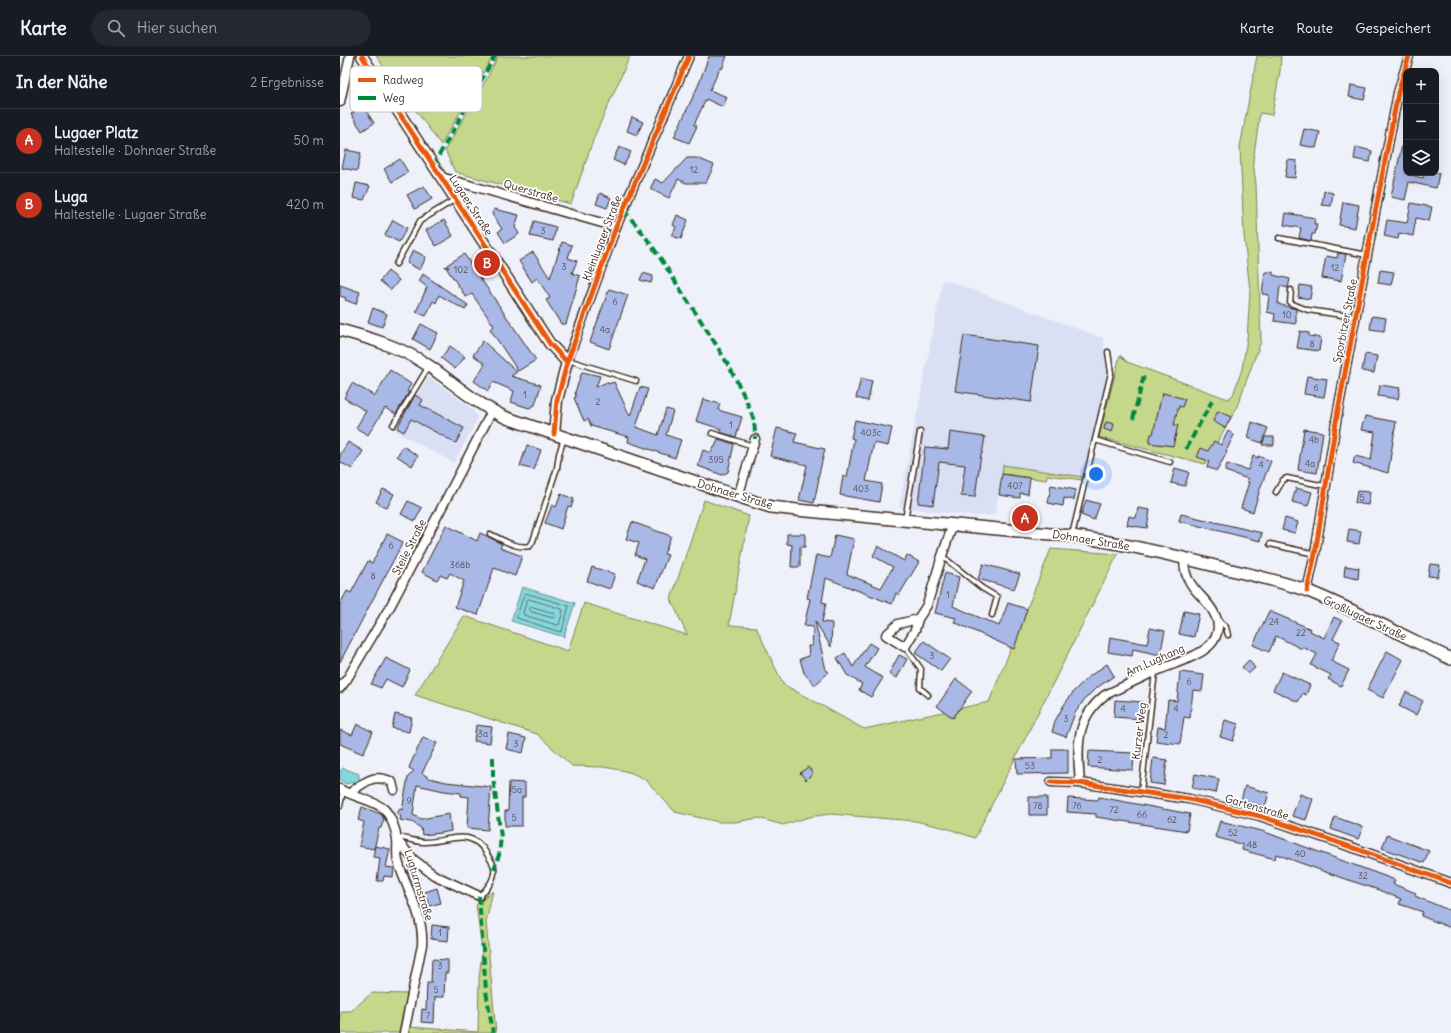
<!DOCTYPE html>
<html lang="de">
<head>
<meta charset="utf-8">
<style>
  body { margin:0; font-family:Delius,sans-serif; background:#242831; color:#f1f3f6 }
  .controls { position:absolute; right:12px; top:12px; display:grid; overflow:hidden; border-radius:8px; box-shadow:0 4px 16px #0002 }
  .controls button { width:36px; height:36px; display:grid; place-items:center; padding:0; border:0; border-bottom:1px solid #363941; background:#171b24; color:#f1f3f6; font:20px sans-serif }
  .you { position:absolute; left:756px; top:418px; width:14px; height:14px; margin:-10px; border:3px solid #fff; border-radius:50%; background:#1a73e8; box-shadow:0 0 0 6px #1a73e833 }
  .badge { display:grid; place-items:center; width:26px; height:26px; border-radius:50%; background:#c8321e; color:#fff; font-size:13px; font-weight:700 }
  .pin { position:absolute; translate:-50% -50%; border:2px solid #fff; box-shadow:0 1px 4px #0006 }
  .list { margin:0; padding:0; list-style:none }
  h2 { display:flex; justify-content:space-between; align-items:center; height:52px; margin:0; padding:0 16px; font-size:17px }
  h2 small { font-size:13px; font-weight:400; color:#9ea1a6 }
  .list li { display:grid; grid-template-columns:26px 1fr auto; gap:12px; align-items:center; box-sizing:border-box; height:64px; padding:0 16px; border-top:1px solid #363941 }
  .list b { display:block; font-size:15px; white-space:nowrap }
  .list p { margin:0; font-size:13px; white-space:nowrap; color:#9ea1a6 }
  .list em { font-size:13px; font-style:normal; color:#9ea1a6 }
  .icon { flex:none; width:22px; height:22px; fill:none; stroke:currentColor; stroke-width:2; stroke-linecap:round; stroke-linejoin:round }
  .map { position:relative; flex:none; width:1111px; height:977px; overflow:hidden }
  header { display:flex; align-items:center; gap:24px; box-sizing:border-box; height:56px; padding:0 20px; background:#171b24; border-bottom:1px solid #363941 }
  header strong { font-size:19px }
  nav { display:flex; gap:22px; margin-inline-start:auto; font-size:14px }
  .search { width:280px; height:36px; background:#242831; display:flex; align-items:center; gap:10px; box-sizing:border-box; padding:0 14px; border-radius:22px; color:#9ea1a6; font-size:15px }
  main { display:flex }
  aside { flex:1; background:#171b24 }
  .map>svg:first-child { display:block }
</style>
</head>
<body>
<header>
<strong>Karte</strong>
<div class="search"><svg class="icon" aria-label="search" viewBox="0 0 24 24"><circle cx="10" cy="10" r="6"/><path d="M15 15l6 6"/></svg>Hier suchen</div>
<nav><a>Karte</a><a>Route</a><a>Gespeichert</a></nav>
</header>
<main>
<aside>
<h2>In der Nähe<small>2 Ergebnisse</small></h2>
<ul class="list">
<li><span class="badge">A</span><div><b>Lugaer Platz</b><p>Haltestelle · Dohnaer Straße</p></div><em>50 m</em></li>
<li><span class="badge">B</span><div><b>Luga</b><p>Haltestelle · Lugaer Straße</p></div><em>420 m</em></li>
</ul>
</aside>
<div class="map">
<svg width="1111" height="977" viewBox="0 0 1111 977">
  <rect width="100%" height="100%" fill="#eef1fa"/>
  <filter id="ink" filterUnits="userSpaceOnUse"><feTurbulence type="fractalNoise" baseFrequency=".025" numOctaves="2"/><feDisplacementMap in="SourceGraphic" scale="8" xChannelSelector="R" yChannelSelector="G"/><feConvolveMatrix kernelMatrix="1 2 1 2 8 2 1 2 1" color-interpolation-filters="sRGB"/></filter>
  <g filter="url(#ink)">
    <path fill="#d9e0f4" d="M603 223 763 282 767 323 743 421 663 410 655 459 631 460 559 451Z
      M89 321 131 352 137 360 136 366 114 407 55 375 76 339Z"/>
    <path fill="#c5d78b" stroke="#808054" d="M36 0H153L101 89Z
      M158 0H290L255 79 231 148 115 116 105 94 146 24Z
      M917 0H941L940 15 932 59 920 57 913 105 916 128 921 285 896 353 865 408 759 381 780 299 787 306 888 343 893 339 902 313 907 283 910 235 904 180 900 91Z
      M663 409 743 421 742 424 707 419 706 424 662 418Z
      M364 444 409 460 389 569 416 571 443 628 524 673 649 646 711 493 778 498 635 782 606 772 575 765 490 758 469 761 443 769 418 762 396 766H379L335 756 306 724 292 717 281 714 263 711 232 710 197 678 75 639 124 560 228 595 244 547 347 579 331 543Z
      M153 835 146 866 156 977H67L69 971 138 976 139 923 142 894 136 849Z
      M32 937 68 938 60 977H0V955H11Z"/>
    <path fill="#85d7dd" stroke="#679291" d="M182 531 235 547 224 581 171 565Z
      M3 712 19 718V725L6 728 0 724V715Z"/>
    <g fill="none" stroke-linecap="round" stroke-linejoin="round">
      <path stroke="#596f6a" stroke-width="1" d="M185 537 229 550 222 575 220 576 177 562V560Z
        M189 543 222 553 223 555 219 569H217L184 559 183 557 187 544Z
        M191 551H193L214 557 215 561 213 562 192 556 190 554Z"/>
    </g>
    <path fill="#a8b8e7" stroke="#3b2a1e" d="M369 0H387L382 13 380 12 370 34 387 41 383 51 366 43 354 69 357 70 349 87 334 81 358 30Z
      M1011 29 1027 32 1024 44 1009 41Z
      M23 50 34 67 22 75 11 58Z
      M292 61 303 66 297 79 287 75Z
      M964 73 980 76 976 92 960 89Z
      M1062 89H1066V118L1083 122 1084 117H1099L1096 132 1069 126 1065 144 1051 141Z
      M279 91 291 96 284 109 273 104Z
      M1016 91 1032 95 1030 106 1014 103Z
      M6 94 21 97 17 115 2 112Z
      M347 102H357L374 109 366 127H346L338 123 329 142 310 133 315 123 323 127Z
      M60 103 68 116 52 126 44 113Z
      M948 104 957 105 955 122 945 121Z
      M16 127 30 130 24 144 13 142Z
      M84 130 92 143 75 153 67 139Z
      M984 135 993 137 991 150 982 149Z
      M260 137 271 142 267 152 256 148Z
      M1003 146 1019 149 1015 172 999 169Z
      M1071 147 1092 151 1089 165 1076 162 1073 180 1059 177 1058 183 1044 180 1047 164 1067 167Z
      M154 153 179 159 175 171 179 178 165 187 158 176 162 173 152 158Z
      M946 157 975 162 974 168H977L975 178H972L971 185 959 182 961 172 944 169Z
      M337 159 348 164 341 183 332 180 336 171 333 169Z
      M53 164 67 172 59 186 45 179Z
      M104 164 113 180 96 190 86 174Z
      M194 165 216 171 213 185 190 180Z
      M222 186 232 189 228 202 237 205 232 217 240 220 226 268H221L206 244 210 242 197 222 192 226 179 205 193 196 210 222Z
      M73 194 86 201 80 214 67 207Z
      M998 197 1006 198 1001 225 982 222 986 200 997 202Z
      M124 198 196 304 178 315 150 273 154 270 132 238 126 241 105 210 109 212 107 209Z
      M1040 214 1054 216 1051 229 1038 227Z
      M48 215 59 224 51 234 40 225Z
      M925 216H933V219L950 223 948 232 940 230 938 248 956 253V268L934 265 935 258 927 256 929 239 922 238Z
      M303 217 313 220 311 227 300 224Z
      M83 218 128 249 125 254 99 239 96 247 93 245 86 260 76 256 87 231 79 225Z
      M0 229 20 236 16 248 5 244 6 242 0 240Z
      M960 229 972 231 970 243 958 241Z
      M269 233 288 239 269 293 250 286Z
      M33 252 47 258 42 271 28 266Z
      M1032 260 1046 262 1044 275 1030 273Z
      M81 268 98 277 90 293 73 283Z
      M960 275 969 277V280L981 282 979 295 957 292Z
      M624 279 699 290 691 346 615 335Z
      M143 285 177 316 171 320 201 329 195 349 189 352 171 346 174 335 153 326 148 335 134 325 145 308 133 299Z
      M110 290 125 301 115 313 101 302Z
      M1025 298 1037 300 1034 317 1022 315Z
      M50 314 71 328 67 335 69 336 56 358 45 352 28 379 16 372 26 355 4 342 12 327 35 340Z
      M242 316 260 320 256 331 267 326 268 328 274 326 290 360 300 331 308 333 296 371 318 379 326 353 333 355 326 379 341 384 335 402 288 386 289 381 251 370 248 363 244 365 234 342 236 341 235 336Z
      M967 320 987 323 984 341 964 338Z
      M521 322 532 325 528 345 516 342Z
      M1040 329 1060 332 1058 343 1038 340Z
      M823 337 845 343 842 351 839 350 836 360 834 369H838L833 390 809 387 811 378H813L821 342H822Z
      M75 339 83 344 80 349 124 372 116 387 71 363 64 376 57 372Z
      M363 343 380 348 378 354 402 361 396 381 380 376 381 373 356 365Z
      M878 355 891 361 885 372 873 365Z
      M1025 360 1056 366 1048 417 1013 407 1015 400 1031 404 1035 376 1021 374Z
      M515 364 552 372 548 390 534 387 526 425 542 428 539 446 500 439 503 420 507 421 514 383 511 382Z
      M766 366 774 368 772 376 764 373Z
      M912 366 928 372 922 387 908 382Z
      M437 372 457 377 454 386 485 393 478 422H479L474 447 459 444 467 409 430 400Z
      M964 373 983 376 977 417 958 414Z
      M888 375 894 379 886 395 887 396 877 415 867 411 869 405 857 401 861 392 868 395 874 385 881 389Z
      M610 376 645 381 642 398H641L635 441 621 440 625 409 599 406 593 449 578 447 585 391 608 393Z
      M925 381H934V389H922Z
      M378 383 394 388 388 416 382 419 358 410 363 394 371 397 373 391H375Z
      M8 386 23 395 12 413 0 406V399Z
      M187 389 201 394 194 414 180 410Z
      M63 390 78 400 72 410 57 400Z
      M913 400 918 402V400L931 405 921 430 913 456 901 452 909 426H907L908 423 885 415 887 408 908 414Z
      M835 412 849 416 845 430 831 427Z
      M662 418 690 422 688 438 680 437V442L659 439Z
      M711 429 736 434 734 444 724 442 723 450 708 447Z
      M956 432 972 436 968 450 952 446Z
      M43 433 54 438 47 452 36 446Z
      M1017 435 1030 436 1028 449 1015 447Z
      M221 438 234 443 231 451 228 450 221 473 205 467 212 449 216 451Z
      M746 444 760 448 754 464 741 459Z
      M68 445 82 452 75 465 61 458Z
      M798 452 810 454 807 472 787 469 789 460 796 462Z
      M841 458 922 477 920 485 839 465Z
      M945 462 958 466 955 477 942 474Z
      M292 466 331 480 324 498 328 499 315 532 297 525 305 503 295 499 299 487 286 483Z
      M106 469 137 485 140 477 147 480 162 488 160 492 182 500 175 520 154 512 138 559 115 551 124 525 110 517 107 522 100 519 97 524 82 516Z
      M1009 473 1021 475 1019 488 1007 486Z
      M47 478 63 486 0 606V548L7 535 11 537 28 505 32 507Z
      M447 478H465V491H460V511H451L452 489 447 488Z
      M495 479 514 483 507 518 541 532 553 511 533 500 538 490 564 505 567 499 579 506 559 539 556 537 552 548 486 522 482 546 486 547 482 566 492 567 491 591 475 565 486 614 489 616 475 629 464 617 460 603 469 600 468 590H472L473 571 464 570 470 543 467 542 476 499 490 502Z
      M643 508 680 518 674 533 638 523Z
      M1090 508 1100 509 1098 521 1088 520Z
      M1005 510 1019 512 1018 523 1004 520Z
      M252 511 275 518 270 533 247 525Z
      M605 517 619 521 613 550 659 570 668 547 687 553 674 593 614 566 616 562 595 557Z
      M844 555 859 558 854 581 839 578Z
      M929 555 971 573 970 575 984 582 994 561 1002 565 993 583 1000 586 991 605 1009 614 1001 630 988 623 991 619 971 609 977 598 962 591V593L936 580 929 596 913 589Z
      M810 572 825 575 820 599 793 593 792 600 768 596 770 581 807 588Z
      M584 585 610 603 601 615 575 597Z
      M529 587 537 592 525 611 543 622 531 641 519 634 522 628 507 619 497 602 505 597 513 611Z
      M1047 595 1063 604 1043 642 1027 634Z
      M559 599 567 603 557 622 549 618Z
      M46 602 70 614 62 631 46 623 41 632 31 628Z
      M909 604 915 612 908 618 902 611Z
      M767 608 774 620 755 633 744 644 735 657 726 681 712 676 715 665 724 649 734 635 747 622Z
      M840 616 864 619 862 635 853 634 850 662 844 661 840 688 816 685 818 671 825 672 828 644 837 645Z
      M942 616 970 629 966 639 963 637 958 646 933 634Z
      M616 623 632 635 613 662 597 650Z
      M1066 636 1083 645 1076 659 1059 650Z
      M775 644 803 646 802 663 774 661Z
      M55 658 72 662 69 676 52 672Z
      M885 664 898 668 893 685 880 681Z
      M17 668 33 676 23 698 0 688V674L12 679Z
      M136 669 152 671 150 687 134 685Z
      M169 678 186 682 183 697 166 693Z
      M83 681 97 687 82 717 89 722 106 726 151 731 148 774 127 772 129 741 121 740V737L104 735 77 729 73 759 81 763 109 758 111 775 101 777 82 779 81 772 72 766 60 764 61 760 57 757 60 753 62 754 68 721 74 715 69 712 70 709Z
      M712 693H728V717L677 718 676 703 712 702Z
      M749 695 794 697 793 714 748 711Z
      M813 702 827 704 824 729 810 727Z
      M468 711 473 717 466 724 460 717Z
      M855 718 879 723 876 737 852 732Z
      M169 726 185 727V741H182V770H165V755H168Z
      M905 730 929 737 925 751 901 744Z
      M960 738 973 743 966 764 952 760Z
      M689 741H707V759H689Z
      M759 741 850 758 847 775 756 761V758L727 756 728 742 758 744Z
      M22 751 41 758 44 763 41 772H39L34 793 19 790 24 766 18 764Z
      M995 761 1023 771 1018 783 991 773Z
      M880 765 922 775 1055 824 1053 828 1076 837 1075 840 1111 855V872L1081 860 1083 856 1059 848 1061 843 1036 833 1002 822 936 798 935 803 902 794 903 789 875 781Z
      M1047 779 1089 795 1084 807 1042 792Z
      M35 790 50 793 46 811 54 812 53 821 44 820 43 825H37L40 802 33 801Z
      M71 811 80 824 73 830 67 815Z
      M97 832 101 847 89 850 85 836Z
      M92 869 109 871 108 885 91 883Z
      M92 903 108 904V917H105L104 941H95L94 967 81 966 82 953 86 954 87 927H91Z"/>
    <g fill="none" stroke-linecap="round" stroke-linejoin="round">
      <defs>
        <path id="service" d="M939 182 1027 199
          M56 208 80 165 114 144
          M951 234 950 247 968 254 1015 261
          M228 304 296 325
          M53 369 89 310
          M372 377 413 390
          M755 384 830 406
          M936 436 943 424 947 422 985 430
          M565 464 580 376
          M150 478C163 484 176 493 190 490L193 485 217 412 219 398 224 382
          M732 479 771 317 768 296
          M930 488 975 498
          M602 500 642 532 657 541 652 559
          M879 565 886 571 888 579
          M565 591 581 613 580 632 588 639
          M801 736 815 616
          M0 750 3 735
          M56 781C65 782 74 785 83 786 108 787 130 769 147 798 149 802 153 806 154 811 156 822 147 834 139 840"/>
        <path id="minor" d="M0 46 10 0
          M101 121 276 171
          M227 306 276 171 349 0
          M398 441 415 383
          M967 535 975 498 997 360 1027 199 1058 37 1069 0
          M578 563 575 574 565 591 546 579 558 568 578 563 587 549 602 500 613 468
          M0 632 7 623 51 549 152 355
          M711 726 740 727 849 743 920 760 1014 792 1111 827
          M740 727C737 691 735 663 765 639 782 631 799 623 816 615 832 608 859 601 871 588 879 579 880 567 874 557 868 545 858 539 851 528 845 520 844 511 844 502
          M0 733C12 741 34 744 44 753 51 760 56 774 57 783 58 790 56 797 58 805 66 834 84 857 82 889L64 977
          M10 737C25 726 33 717 52 726L54 734
          M57 784 74 804 94 819 139 840"/>
        <path id="tertiary" d="M22 0 210 288 227 306 217 344 214 378"/>
        <path id="secondary" d="M0 274C29 282 57 290 83 306 111 324 135 348 167 362L415 446 431 451 457 454 732 480C783 487 833 499 883 512 911 519 941 525 968 535 1017 555 1064 580 1111 603"/>
      </defs>
      <use href="#service" stroke="#3b2a1e" stroke-width="7"/>
      <use href="#minor" stroke="#3b2a1e" stroke-width="11"/>
      <use href="#tertiary" stroke="#3b2a1e" stroke-width="13"/>
      <use href="#secondary" stroke="#3b2a1e" stroke-width="14"/>
      <use href="#service" stroke="#fff" stroke-width="4"/>
      <use href="#minor" stroke="#fff" stroke-width="8"/>
      <use href="#tertiary" stroke="#fff" stroke-width="10"/>
      <use href="#secondary" stroke="#fff" stroke-width="11"/>
      <path stroke="#00873e" stroke-width="4" stroke-dasharray="8 4" stroke-linecap="butt" d="M93 110 155 0
        M283 154C305 177 323 206 340 233 366 273 395 314 412 359 415 366 415 376 415 383
        M793 363 804 319
        M846 393 872 345
        M153 701V721L161 781 159 799 154 813
        M139 840 146 935 153 977"/>
      <defs>
        <path id="cycleway" d="M22 0 210 288 227 306
          M214 378 217 344 228 304 276 171 349 0
          M967 535 975 498 997 360 1027 199 1058 37 1069 0
          M711 726 740 727 849 743 920 760 1014 792 1111 827"/>
      </defs>
      <use href="#cycleway" stroke="#fff" stroke-width="8"/>
      <use href="#cycleway" stroke="#e8590c" stroke-width="5"/>
    </g>
  </g>
  <g text-anchor="middle" stroke-width="3.5" stroke-linejoin="round" paint-order="stroke">
    <g font-size="9" fill="#564e50">
      <text x="354" y="117">12</text>
      <text x="203" y="178">3</text>
      <text x="224" y="214">3</text>
      <text x="995" y="215">12</text>
      <text x="121" y="217">102</text>
      <text x="275" y="249">6</text>
      <text x="947" y="262">10</text>
      <text x="265" y="277">4a</text>
      <text x="972" y="291">8</text>
      <text x="976" y="335">6</text>
      <text x="185" y="342">1</text>
      <text x="258" y="349">2</text>
      <text x="391" y="372">1</text>
      <text x="531" y="380">403c</text>
      <text x="974" y="387">4b</text>
      <text x="376" y="407">395</text>
      <text x="970" y="411">4a</text>
      <text x="921" y="412">4</text>
      <text x="675" y="433">407</text>
      <text x="521" y="436">403</text>
      <text x="1022" y="445">5</text>
      <text x="51" y="493">6</text>
      <text x="120" y="512">368b</text>
      <text x="33" y="523">8</text>
      <text x="608" y="542">1</text>
      <text x="934" y="569">24</text>
      <text x="961" y="580">22</text>
      <text x="592" y="603">3</text>
      <text x="849" y="629">6</text>
      <text x="783" y="656">4</text>
      <text x="836" y="656">4</text>
      <text x="726" y="666">3</text>
      <text x="143" y="681">3a</text>
      <text x="826" y="682">2</text>
      <text x="176" y="691">3</text>
      <text x="760" y="707">2</text>
      <text x="690" y="713">53</text>
      <text x="177" y="737">5a</text>
      <text x="69" y="748">9</text>
      <text x="698" y="753">78</text>
      <text x="737" y="753">76</text>
      <text x="774" y="757">72</text>
      <text x="802" y="762">66</text>
      <text x="174" y="765">5</text>
      <text x="832" y="767">62</text>
      <text x="893" y="780">52</text>
      <text x="912" y="792">48</text>
      <text x="960" y="801">40</text>
      <text x="1023" y="823">32</text>
      <text x="100" y="880">1</text>
      <text x="100" y="913">3</text>
      <text x="96" y="937">5</text>
      <text x="88" y="963">7</text>
    </g>
    <g font-size="11" fill="#3b2a1e" stroke="#fff">
      <text transform="translate(191 135) rotate(16)" y="4">Querstraße</text>
      <text transform="translate(131 149) rotate(57)" y="4">Lugaer Straße</text>
      <text transform="translate(262 182) rotate(-69)" y="4">Kleinlugaer Straße</text>
      <text transform="translate(1005 265) rotate(-79)" y="4">Sporbitzer Straße</text>
      <text transform="translate(395 438) rotate(17)" y="4">Dohnaer Straße</text>
      <text transform="translate(751 484) rotate(9)" y="4">Dohnaer Straße</text>
      <text transform="translate(69 491) rotate(-63)" y="4">Steile Straße</text>
      <text transform="translate(1025 562) rotate(25)" y="4">Großlugaer Straße</text>
      <text transform="translate(815 604) rotate(-24)" y="4">Am Lughang</text>
      <text transform="translate(799 675) rotate(-83)" y="4">Kurzer Weg</text>
      <text transform="translate(917 751) rotate(16)" y="4">Gartenstraße</text>
      <text transform="translate(79 829) rotate(73)" y="4">Lugturmstraße</text>
    </g>
  </g>
  <rect x="10" y="10" width="132" height="46" rx="6" fill="#fff" stroke="#c4bfbc" stroke-width="1"/>
  <rect x="18" y="22" width="18" height="4" fill="#e8590c"/>
  <rect x="18" y="40" width="18" height="4" fill="#00873e"/>
  <g font-size="11" fill="#3b2a1e">
    <text x="43" y="28">Radweg</text>
    <text x="43" y="46">Weg</text>
  </g>
</svg>
<div class="controls">
<button>+</button>
<button>−</button>
<button><svg class="icon" aria-label="layers" viewBox="0 0 24 24"><path d="M12 4l9 5-9 5-9-5zM3 14l9 5 9-5"/></svg></button>
</div>
<div class="you"></div>
<div class="pin badge" style="left:685px;top:462px">A</div>
<div class="pin badge" style="left:147px;top:207px">B</div>
</div>
</main>
</body>
</html>
